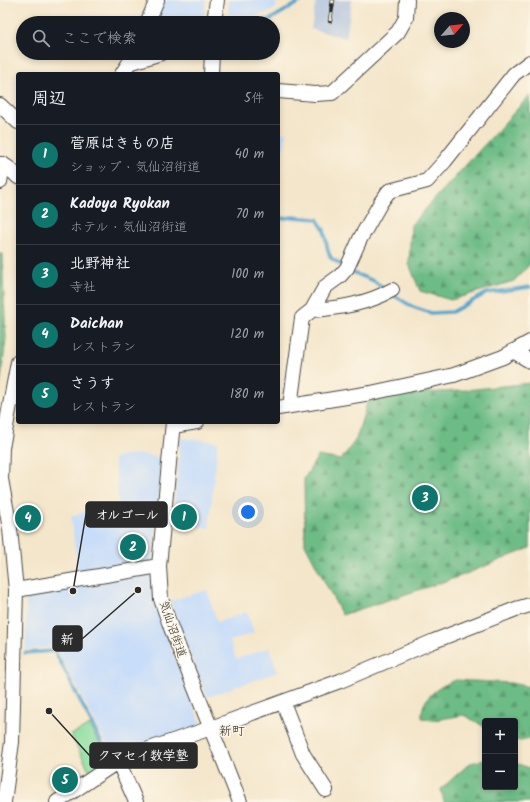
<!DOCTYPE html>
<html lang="ja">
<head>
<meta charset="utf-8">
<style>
  body { margin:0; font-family:Kalam,"Klee One",sans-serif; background:#20242c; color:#f1f3f6 }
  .controls { position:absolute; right:12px; bottom:12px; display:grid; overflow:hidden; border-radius:4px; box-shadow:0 2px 6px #0003 }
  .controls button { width:36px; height:36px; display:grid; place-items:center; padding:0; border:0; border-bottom:1px solid #363941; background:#171b24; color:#f1f3f6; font:20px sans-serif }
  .compass { position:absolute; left:434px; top:12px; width:36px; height:36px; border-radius:50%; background:#171b24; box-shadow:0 2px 6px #0003; rotate:62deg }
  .you { position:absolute; left:248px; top:512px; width:14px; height:14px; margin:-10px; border:3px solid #fff; border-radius:50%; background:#1a73e8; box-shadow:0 0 0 6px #1a73e833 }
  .badge { display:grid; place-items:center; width:26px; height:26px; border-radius:50%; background:#0f766e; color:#fff; font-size:13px; font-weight:700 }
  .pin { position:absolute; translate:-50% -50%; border:2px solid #fff; box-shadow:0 1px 4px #0006 }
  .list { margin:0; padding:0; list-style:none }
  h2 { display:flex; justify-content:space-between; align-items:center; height:52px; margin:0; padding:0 16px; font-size:17px }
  h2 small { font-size:13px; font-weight:400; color:#9ea1a6 }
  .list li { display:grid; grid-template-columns:26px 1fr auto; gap:12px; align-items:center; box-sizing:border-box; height:60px; padding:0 16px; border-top:1px solid #363941 }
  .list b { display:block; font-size:15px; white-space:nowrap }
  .list p { margin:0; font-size:13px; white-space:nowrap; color:#9ea1a6 }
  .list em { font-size:13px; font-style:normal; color:#9ea1a6 }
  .icon { flex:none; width:22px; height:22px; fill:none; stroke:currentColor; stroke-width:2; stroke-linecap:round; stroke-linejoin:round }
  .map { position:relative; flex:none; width:530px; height:802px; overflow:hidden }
  .search { position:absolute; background:#171b24; box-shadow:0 2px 6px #0003; left:16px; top:16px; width:264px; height:44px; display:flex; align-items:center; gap:10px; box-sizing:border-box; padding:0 14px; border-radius:22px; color:#9ea1a6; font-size:15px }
  .panel { position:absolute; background:#171b24; box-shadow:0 2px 6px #0003; left:16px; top:72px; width:264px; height:352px; border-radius:4px }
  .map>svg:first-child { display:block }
</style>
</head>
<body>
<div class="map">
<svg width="530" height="802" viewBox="0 0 530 802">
  <defs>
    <pattern id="forest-firs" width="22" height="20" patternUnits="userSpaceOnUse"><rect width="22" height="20" fill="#6dbc86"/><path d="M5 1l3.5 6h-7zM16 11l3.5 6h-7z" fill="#5a996e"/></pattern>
  </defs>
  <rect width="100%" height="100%" fill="#fcf5e5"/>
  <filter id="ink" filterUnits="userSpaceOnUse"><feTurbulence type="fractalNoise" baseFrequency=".025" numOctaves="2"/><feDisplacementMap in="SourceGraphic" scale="8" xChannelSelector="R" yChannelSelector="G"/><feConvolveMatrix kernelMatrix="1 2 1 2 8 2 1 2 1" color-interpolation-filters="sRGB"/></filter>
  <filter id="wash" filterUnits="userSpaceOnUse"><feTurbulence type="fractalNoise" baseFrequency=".012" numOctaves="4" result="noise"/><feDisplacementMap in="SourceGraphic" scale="16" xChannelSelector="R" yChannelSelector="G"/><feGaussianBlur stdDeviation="0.9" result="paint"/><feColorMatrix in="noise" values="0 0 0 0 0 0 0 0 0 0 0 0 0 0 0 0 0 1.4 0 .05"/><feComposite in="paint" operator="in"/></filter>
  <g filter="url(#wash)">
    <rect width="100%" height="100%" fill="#f4e6cb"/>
    <path fill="#c8ddf9" d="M160 0H206L204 23H151Z
      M229 0H276V8L267 13 253 16 228 14Z
      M278 132 286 133 284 149H278Z
      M181 438 218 442 209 528 172 524Z
      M137 454 162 458 152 562 78 574 71 516 79 514 87 510 96 527 121 522 114 458Z
      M152 572 153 593 162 625 201 725 114 758 55 646 26 650V594Z
      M207 590 217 622 247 612 254 633 230 641 236 659 269 648 278 672 207 697 170 601Z"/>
    <path fill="#b6c6de" d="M316 0H352L346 38 311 29Z"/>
    <path fill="#87dd9f" stroke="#598465" d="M90 725 109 763 91 774 71 735Z"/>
    <path fill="url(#forest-firs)" stroke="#4c7458" d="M530 95V264L514 281 451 300 420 291 409 264 411 225Z
      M0 253 2 254 6 338 0 387Z
      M530 383V548L458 577 342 615 305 544 304 479 318 456 341 460 356 439 368 400 383 395 457 391Z
      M456 680 511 683 530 687V739L521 741 515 740V721H485V727L464 715 435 720 422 718C420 698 439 686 456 680Z
      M485 760V787H515V763L530 768V802H444L441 789 470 763Z"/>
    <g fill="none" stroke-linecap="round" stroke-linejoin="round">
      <path stroke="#53a3cd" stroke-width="3.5" d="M252 23 271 19 303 0
        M278 219 293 217 317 219 324 230 328 251 331 258 344 267
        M349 271 374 281 386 290
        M393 295 413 307 431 313 452 312 487 293 530 287
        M25 653 53 651 55 652 111 761"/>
    </g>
  </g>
  <g filter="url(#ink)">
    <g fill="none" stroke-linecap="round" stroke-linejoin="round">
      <defs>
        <path id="minor" d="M147 23 157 0
          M214 23 217 0
          M122 74 129 63 161 53
          M211 74 212 53
          M278 91 315 94 332 93 398 32 406 18 407 0
          M0 105 18 122
          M0 164C7 165 13 172 18 177
          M0 182 3 164
          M312 310C340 308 367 304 392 290
          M513 351 530 361
          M290 406 302 318 312 310 325 287 340 276 347 268 360 239 381 202 389 191 427 181 445 161 514 74 530 62
          M278 408 371 393 454 375 503 357 530 342
          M173 422 159 566 161 599 171 628 240 802
          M173 426 197 422
          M16 590 159 566
          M283 702 303 754 326 790
          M118 761 136 802
          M4 802 12 742 16 590 10 529 1 479 2 448 18 362
          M57 802 123 758 211 728 340 681 434 641 516 609 530 605"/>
      </defs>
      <use href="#minor" stroke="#494743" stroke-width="16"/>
      <use href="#minor" stroke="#fff" stroke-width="14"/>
      <defs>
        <path id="rail" d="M330 21 333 0"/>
      </defs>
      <use href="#rail" stroke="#2b2b2b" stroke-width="4.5"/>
      <use href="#rail" stroke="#fcf5e5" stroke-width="3" stroke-dasharray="9" stroke-linecap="butt"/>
    </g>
  </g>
  <g text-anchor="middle" stroke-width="3" stroke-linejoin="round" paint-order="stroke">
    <g font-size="12" fill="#2b2b2b" stroke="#fcf5e5">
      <text transform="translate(173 629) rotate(71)" y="4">気仙沼街道</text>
    </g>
    <g font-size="13" fill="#2b2b2b" stroke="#fcf5e5">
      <text x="232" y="735">新町</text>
    </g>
  </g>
  <path fill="none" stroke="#2b2b2b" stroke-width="1.5" d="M73 591L86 514M138 590L82 639M49 711L90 756"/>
  <g fill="#2b2b2b" stroke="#fcf5e5" stroke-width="1.5">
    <circle cx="73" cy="591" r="4"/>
    <circle cx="138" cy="590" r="4"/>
    <circle cx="49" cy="711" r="4"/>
  </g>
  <g fill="#2b2b2b" stroke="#2b2b2b" stroke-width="1.5">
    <rect x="86" y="502" width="81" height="25" rx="4"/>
    <rect x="53" y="626" width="29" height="25" rx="4"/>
    <rect x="90" y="743" width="107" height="25" rx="4"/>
  </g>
  <g font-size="13" text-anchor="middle" font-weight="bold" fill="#fff">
    <text x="127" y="519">オルゴール</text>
    <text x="67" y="644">新</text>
    <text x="143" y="760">クマセイ数学塾</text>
  </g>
</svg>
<div class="controls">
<button>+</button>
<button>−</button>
</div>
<svg class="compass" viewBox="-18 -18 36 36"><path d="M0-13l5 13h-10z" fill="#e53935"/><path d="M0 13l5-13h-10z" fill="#9ea1a6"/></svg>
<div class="you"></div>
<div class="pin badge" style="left:184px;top:517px">1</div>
<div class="pin badge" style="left:133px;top:547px">2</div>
<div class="pin badge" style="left:425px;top:498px">3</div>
<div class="pin badge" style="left:28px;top:518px">4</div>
<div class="pin badge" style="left:65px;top:780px">5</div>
<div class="search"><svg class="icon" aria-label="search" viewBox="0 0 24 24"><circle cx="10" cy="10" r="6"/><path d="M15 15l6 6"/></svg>ここで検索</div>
<section class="panel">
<h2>周辺<small>5件</small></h2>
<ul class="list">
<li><span class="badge">1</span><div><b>菅原はきもの店</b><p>ショップ · 気仙沼街道</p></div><em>40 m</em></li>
<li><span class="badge">2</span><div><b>Kadoya Ryokan</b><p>ホテル · 気仙沼街道</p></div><em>70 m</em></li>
<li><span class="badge">3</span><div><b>北野神社</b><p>寺社</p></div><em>100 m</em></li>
<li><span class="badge">4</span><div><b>Daichan</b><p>レストラン</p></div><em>120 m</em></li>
<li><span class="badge">5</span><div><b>さうす</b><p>レストラン</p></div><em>180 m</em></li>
</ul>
</section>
</div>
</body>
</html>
